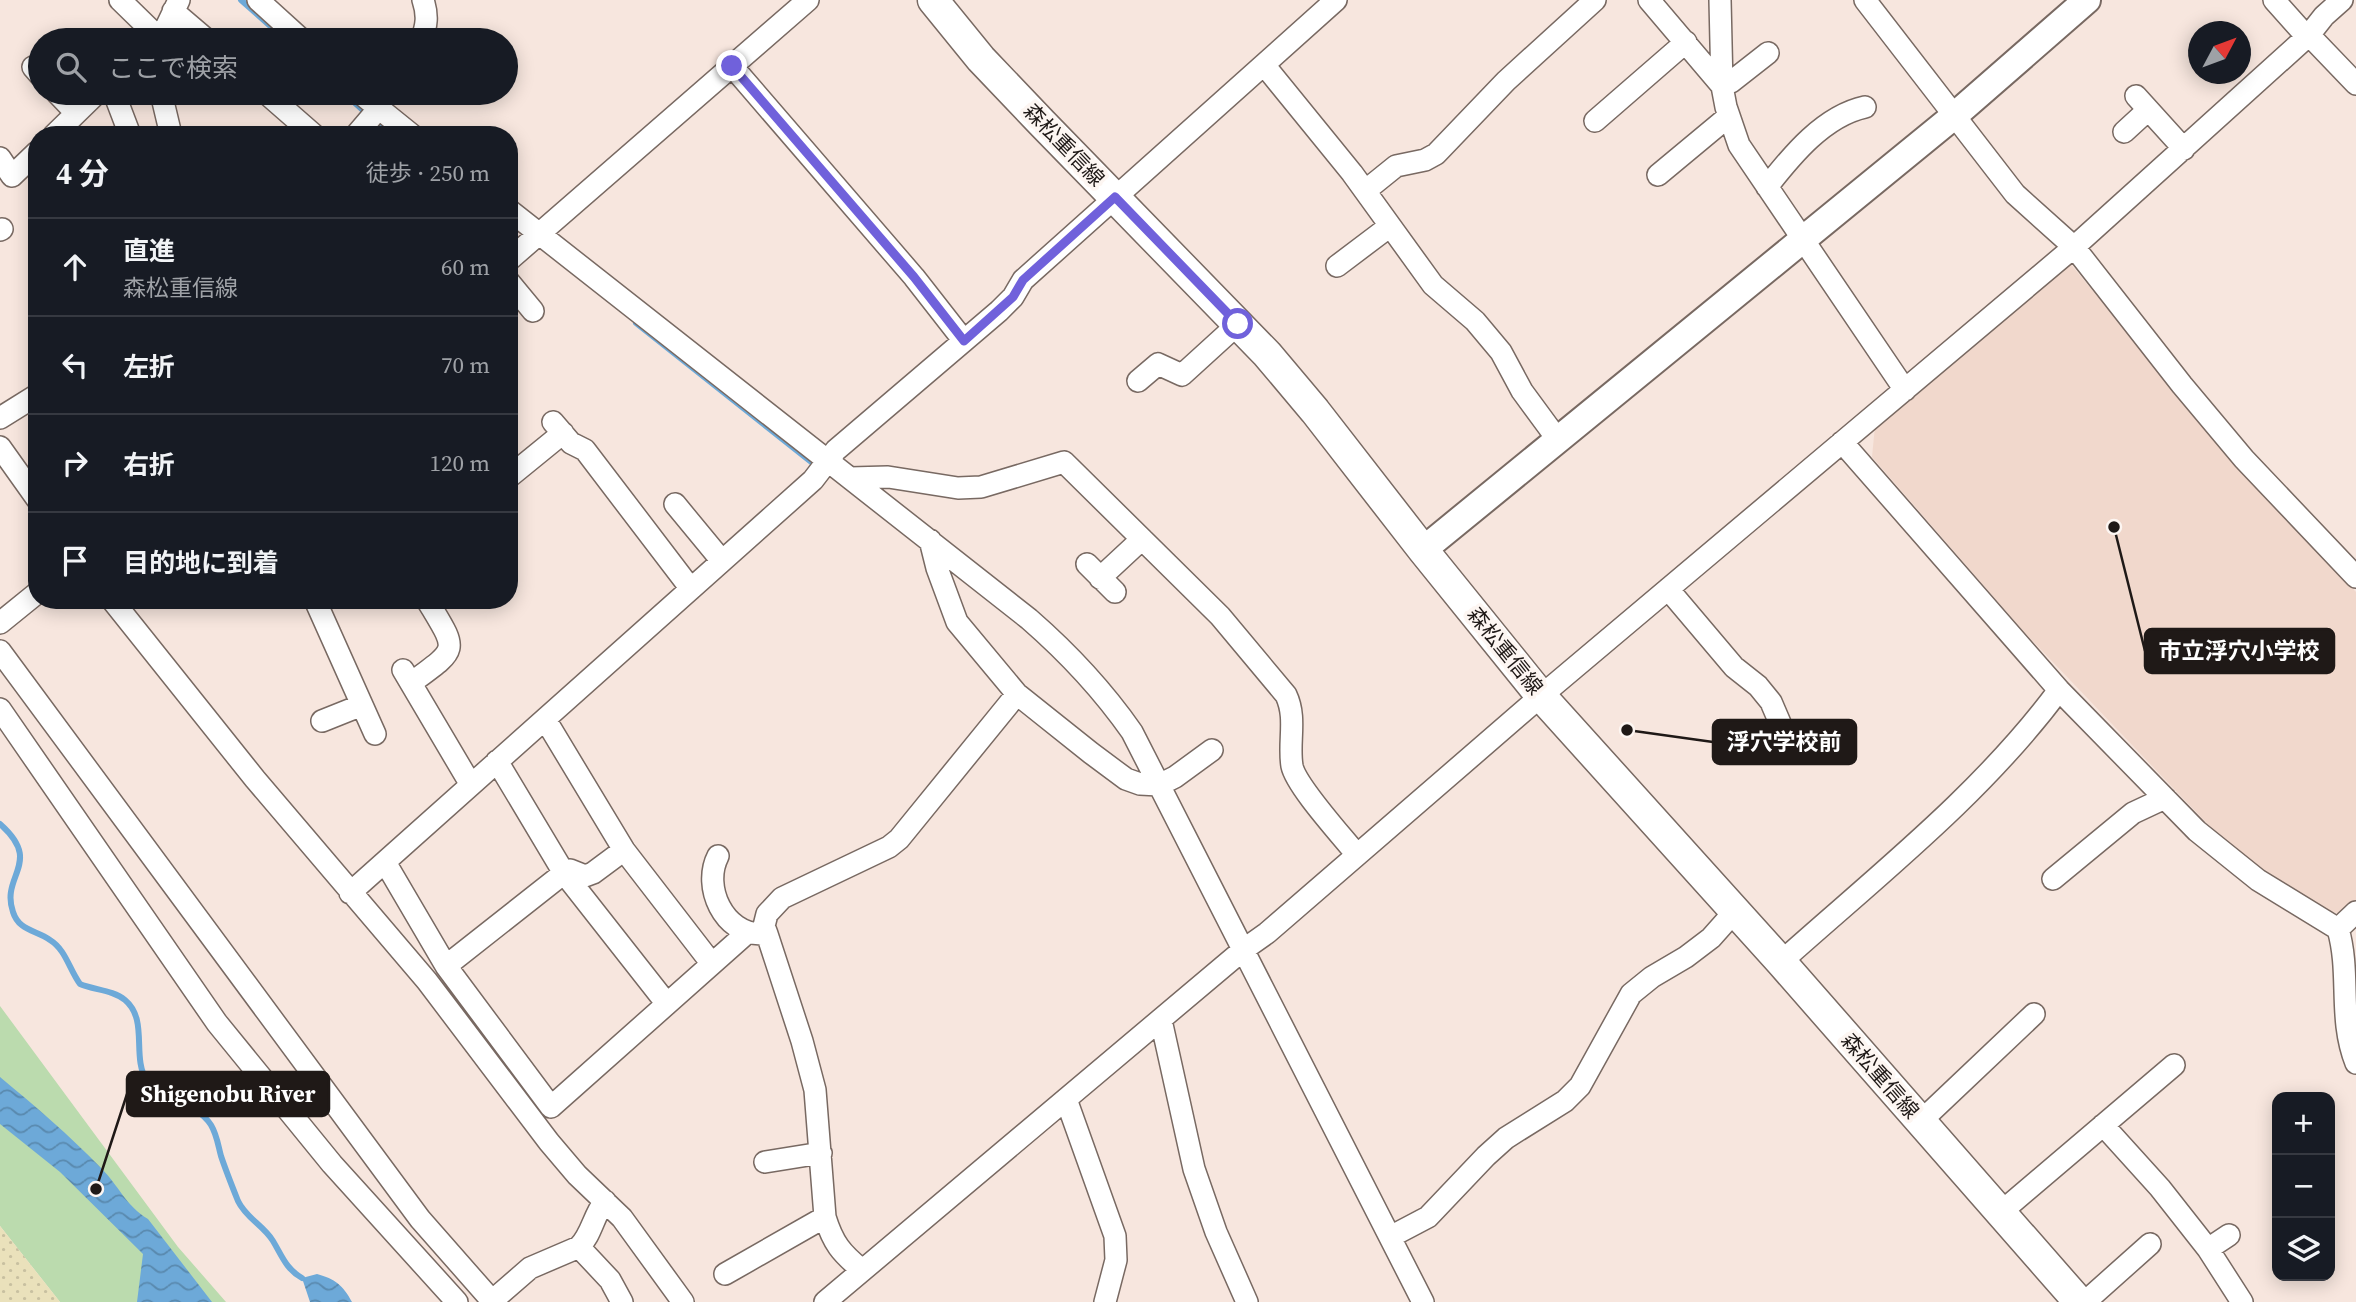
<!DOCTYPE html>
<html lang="ja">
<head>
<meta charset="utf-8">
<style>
  body { margin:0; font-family:"Source Serif 4","Noto Sans JP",serif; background:#20242c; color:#f1f3f6 }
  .controls { position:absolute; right:21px; bottom:21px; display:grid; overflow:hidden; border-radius:14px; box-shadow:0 4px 18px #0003 }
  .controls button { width:63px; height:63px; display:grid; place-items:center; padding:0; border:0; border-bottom:2px solid #363941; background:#171b24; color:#f1f3f6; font:35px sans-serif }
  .compass { position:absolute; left:2188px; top:21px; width:63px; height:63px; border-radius:50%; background:#171b24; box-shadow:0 4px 18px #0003; rotate:49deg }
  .stop { position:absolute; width:21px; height:21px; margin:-16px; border:5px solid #7061db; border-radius:50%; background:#fff }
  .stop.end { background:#7061db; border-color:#fff; box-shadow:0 2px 7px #0008 }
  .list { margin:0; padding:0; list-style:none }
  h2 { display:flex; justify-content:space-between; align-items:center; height:91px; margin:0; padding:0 28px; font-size:30px }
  h2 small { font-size:23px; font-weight:400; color:#9ea1a6 }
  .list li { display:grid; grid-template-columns:46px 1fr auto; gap:21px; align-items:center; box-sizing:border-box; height:98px; padding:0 28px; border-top:2px solid #363941 }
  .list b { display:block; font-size:26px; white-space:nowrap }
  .list p { margin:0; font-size:23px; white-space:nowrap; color:#9ea1a6 }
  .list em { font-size:23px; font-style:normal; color:#9ea1a6 }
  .icon { flex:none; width:38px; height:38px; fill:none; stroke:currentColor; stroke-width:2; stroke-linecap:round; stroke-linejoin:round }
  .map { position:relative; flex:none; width:2356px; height:1302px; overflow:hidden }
  .search { position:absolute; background:#171b24; box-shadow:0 4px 18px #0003; left:28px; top:28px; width:490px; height:77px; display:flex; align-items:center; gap:18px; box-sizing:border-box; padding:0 24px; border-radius:38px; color:#9ea1a6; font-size:26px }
  .panel { position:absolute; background:#171b24; box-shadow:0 4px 18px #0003; left:28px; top:126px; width:490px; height:483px; border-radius:28px }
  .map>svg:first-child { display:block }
</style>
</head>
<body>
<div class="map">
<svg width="2356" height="1302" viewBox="0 0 2356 1302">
  <defs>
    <pattern id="sand-dots" width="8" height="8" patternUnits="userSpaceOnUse" patternTransform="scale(1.75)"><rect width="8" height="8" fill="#eae1bb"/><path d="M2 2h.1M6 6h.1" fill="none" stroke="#c8c0a0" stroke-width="1.8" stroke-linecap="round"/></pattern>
    <pattern id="water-waves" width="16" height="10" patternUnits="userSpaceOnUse" patternTransform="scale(1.75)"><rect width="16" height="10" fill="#6da9d8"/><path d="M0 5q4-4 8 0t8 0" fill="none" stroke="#5989ae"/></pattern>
  </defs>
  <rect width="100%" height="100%" fill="#f7e6de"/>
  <path fill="#f1d8cc" d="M2069 262 2234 463 2356 592V901L2341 914 2324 910 2272 877 2219 836 2025 633 1872 457 1875 426Z"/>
  <path fill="#bbdbae" d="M0 1006 178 1247 226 1302H60L0 1226Z"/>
  <path fill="url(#sand-dots)" d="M0 1226 60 1302H0Z"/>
  <path fill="url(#water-waves)" d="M0 1077C35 1106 69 1135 101 1168 119 1186 126 1206 148 1219L212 1302H137L143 1254 60 1172 0 1124Z
    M317 1274C335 1279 343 1285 352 1302H310L302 1278Z"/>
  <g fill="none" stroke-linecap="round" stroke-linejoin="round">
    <path stroke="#6da9d8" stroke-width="6" d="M241 0 286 40
      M344 93 365 112
      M380 124 394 135
      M636 323 815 465
      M0 824C44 863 0 875 13 912 19 931 36 930 50 940 66 950 69 969 80 984 94 990 113 990 125 1000 149 1020 131 1057 147 1081 164 1105 195 1100 211 1125 217 1135 218 1145 221 1156 226 1171 232 1186 238 1201 246 1218 263 1225 273 1241 282 1256 286 1269 302 1278"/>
    <defs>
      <path id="minor" d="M120 0 160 39
        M258 0 302 40
        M1649 0 1722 86 1731 82 1768 53
        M1720 0 1722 86 1726 107 1739 145 1905 390
        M1865 0 2015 194 2074 247 2182 385 2244 459 2356 577
        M2274 0 2307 37
        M173 11 207 40
        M2309 35 2356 84
        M160 40 179 0
        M421 40C427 26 428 15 423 0
        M732 66 914 277 964 341
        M1265 66 1352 173 1433 285 1475 321 1501 352 1522 391 1558 440
        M33 67 40 75
        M57 93 76 113
        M114 93 130 135
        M161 93 171 135
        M266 93 314 135
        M360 93 412 135
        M2136 96 2184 149
        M1595 121 1686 42
        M2124 132 2148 110
        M54 135 97 93
        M356 135 379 108
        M0 158 12 176 37 152
        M1658 175 1729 116
        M1767 187C1792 155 1824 116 1865 107
        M1365 191 1396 166 1425 160 1436 154 1506 81 1595 0
        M509 210 1029 619C1068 653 1102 689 1132 732L1423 1302
        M0 230 2 229
        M509 260 808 0
        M1337 266 1390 226
        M509 282 533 311
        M1138 381 1158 364 1182 375 1238 324
        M0 418 37 395
        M553 422 571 443 585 450 691 589
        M1842 442 2059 690 2197 831 2258 880 2338 929C2351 974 2338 1018 2356 1063
        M0 447 37 499
        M509 477 563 433
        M850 478 888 477 958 488 981 487 1064 462 1220 616 1286 695C1297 718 1288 742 1292 766 1296 786 1342 836 1357 855
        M675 504 722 561
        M930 540 937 568 957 622 1017 694 1091 753 1126 779 1140 784 1159 785 1175 777 1212 750
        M1087 564 1115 592
        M1100 578 1142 539
        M1668 589 1734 667 1758 686 1771 702 1780 723
        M112 600 255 779 427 981 549 1142 577 1175 622 1218 683 1302
        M315 600 375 734
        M0 623 37 593
        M0 651 420 1219 493 1302
        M403 670 471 785
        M411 683C460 647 458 652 427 600
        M0 709 217 1023 332 1164 457 1302
        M545 719 624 850 712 964
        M322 721 362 705
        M624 850 593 873 585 876 570 870 564 873 667 1004
        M718 856C702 887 724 934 761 934
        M385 862 446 966 551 1107 748 932
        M2053 879 2133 813 2165 798
        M350 893 813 480 836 450 999 311 1013 297 1023 280 1336 0
        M2338 929 2356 912
        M1781 962C1877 876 1982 794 2059 690
        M446 966 564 873 497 761
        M1161 1020 1194 1169 1216 1232 1247 1302
        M1066 1099 1115 1236 1116 1260 1105 1302
        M1920 1122 2034 1014
        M2103 1125 2160 1188 2208 1249 2242 1302
        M765 1162 821 1153
        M605 1201C593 1216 592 1234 579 1247L610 1280 622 1302
        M2000 1213 2174 1065
        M1390 1237 1428 1217 1486 1156 1506 1138 1565 1101 1580 1086 1631 994 1652 977 1686 957 1711 938 1735 911
        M2208 1249 2229 1235
        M862 1270C841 1253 833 1243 825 1217L815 1090 802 1041 767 934 764 926 767 914 782 898 889 847 899 839 1017 694
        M725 1274 825 1217
        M492 1301 530 1268 579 1247
        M825 1302 1243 950 1267 933 1541 696 2074 247 2309 35 2324 16 2342 0
        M2085 1302 2150 1244"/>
      <path id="tertiary" d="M1423 550 1954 116 2087 0"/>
      <path id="secondary" d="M933 0 981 59 1042 123 1267 354 1315 411 1423 550 1541 696 1781 962 2079 1302"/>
    </defs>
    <use href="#minor" stroke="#786962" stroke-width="24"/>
    <use href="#tertiary" stroke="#786962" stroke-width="30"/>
    <use href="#secondary" stroke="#786962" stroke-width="33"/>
    <use href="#minor" stroke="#fff" stroke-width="21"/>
    <use href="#tertiary" stroke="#fff" stroke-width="26"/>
    <use href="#secondary" stroke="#fff" stroke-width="30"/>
  </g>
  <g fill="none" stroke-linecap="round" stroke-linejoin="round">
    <path stroke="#7061db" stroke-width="9" d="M732 66 914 277 964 341 1013 297 1023 280 1115 197 1238 324"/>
  </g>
  <g text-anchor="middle" stroke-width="7" stroke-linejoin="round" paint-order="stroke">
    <g font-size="21" fill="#1f1917" stroke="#fdf6f2">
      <text transform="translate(1064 145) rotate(46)" y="7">森松重信線</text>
      <text transform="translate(1505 651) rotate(51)" y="7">森松重信線</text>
      <text transform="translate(1880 1076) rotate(49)" y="7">森松重信線</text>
    </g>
  </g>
  <path fill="none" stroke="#1f1917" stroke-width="2.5" d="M2114 527L2145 651M1627 730L1713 742M96 1189L127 1094"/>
  <g fill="#1f1917" stroke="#fdf6f2" stroke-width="2.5">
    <circle cx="2114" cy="527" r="7"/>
    <circle cx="1627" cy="730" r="7"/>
    <circle cx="96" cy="1189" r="7"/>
  </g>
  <g fill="#1f1917" stroke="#1f1917" stroke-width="2.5">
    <rect x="2145" y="629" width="189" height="44" rx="7"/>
    <rect x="1713" y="720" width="143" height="44" rx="7"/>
    <rect x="127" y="1072" width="202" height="44" rx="7"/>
  </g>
  <g font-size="23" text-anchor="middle" font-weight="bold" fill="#fff">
    <text x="2239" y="659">市立浮穴小学校</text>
    <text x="1784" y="750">浮穴学校前</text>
    <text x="228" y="1102">Shigenobu River</text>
  </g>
</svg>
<div class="controls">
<button>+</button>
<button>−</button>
<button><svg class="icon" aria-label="layers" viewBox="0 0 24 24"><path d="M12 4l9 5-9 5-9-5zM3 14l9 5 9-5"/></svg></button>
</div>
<svg class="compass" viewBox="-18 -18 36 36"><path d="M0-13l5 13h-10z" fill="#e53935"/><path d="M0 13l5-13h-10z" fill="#9ea1a6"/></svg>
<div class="stop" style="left:1238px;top:324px"></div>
<div class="stop end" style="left:732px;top:66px"></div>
<div class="search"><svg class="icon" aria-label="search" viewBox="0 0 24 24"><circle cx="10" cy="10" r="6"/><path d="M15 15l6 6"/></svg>ここで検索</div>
<section class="panel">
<h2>4 分<small>徒歩 · 250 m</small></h2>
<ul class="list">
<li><svg class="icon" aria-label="ahead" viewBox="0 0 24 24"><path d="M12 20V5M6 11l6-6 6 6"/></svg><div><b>直進</b><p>森松重信線</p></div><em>60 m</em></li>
<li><svg class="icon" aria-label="left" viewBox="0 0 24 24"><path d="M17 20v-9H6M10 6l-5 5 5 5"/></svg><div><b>左折</b></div><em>70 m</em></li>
<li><svg class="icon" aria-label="right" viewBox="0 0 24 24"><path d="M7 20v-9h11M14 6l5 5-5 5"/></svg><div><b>右折</b></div><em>120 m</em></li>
<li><svg class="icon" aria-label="arrive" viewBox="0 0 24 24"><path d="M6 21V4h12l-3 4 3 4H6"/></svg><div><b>目的地に到着</b></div></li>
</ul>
</section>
</div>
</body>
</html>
